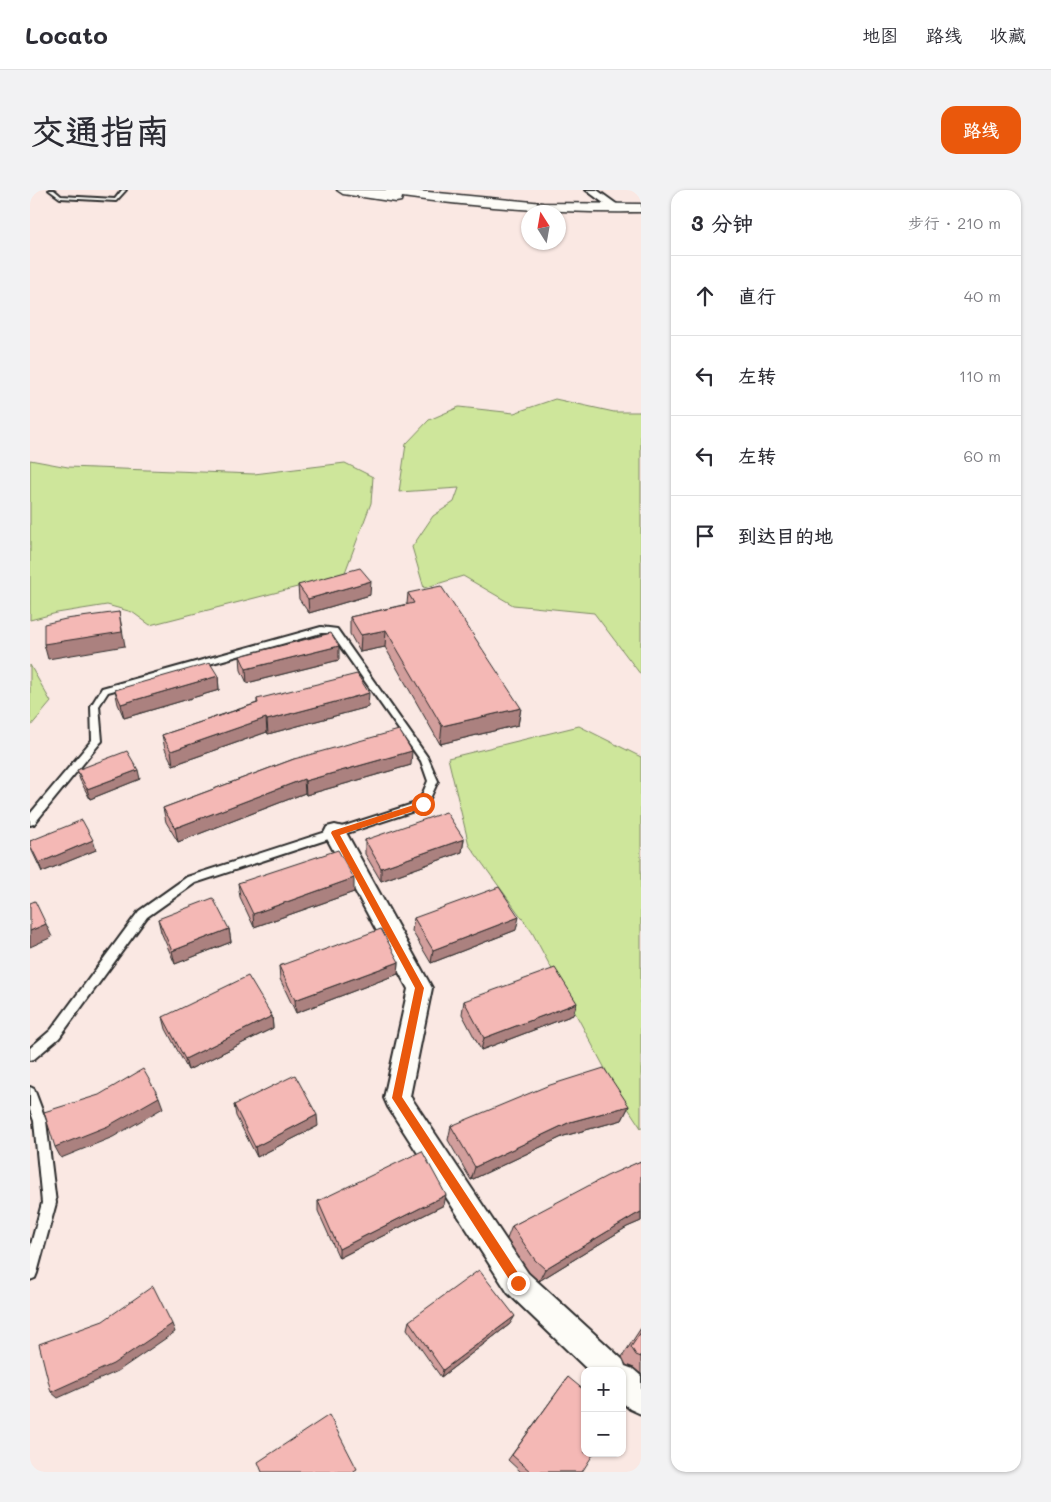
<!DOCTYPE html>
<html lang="zh">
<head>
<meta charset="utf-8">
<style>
  body { margin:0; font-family:Mali,"LXGW WenKai TC",sans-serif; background:#f2f2f3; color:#2b2b33 }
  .controls { position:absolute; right:15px; bottom:15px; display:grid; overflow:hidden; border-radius:10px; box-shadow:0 1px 4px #0004 }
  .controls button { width:45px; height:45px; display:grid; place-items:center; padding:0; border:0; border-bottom:1px solid #e1e1e2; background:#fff; color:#2b2b33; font:25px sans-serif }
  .compass { position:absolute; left:491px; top:15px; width:45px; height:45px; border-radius:50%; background:#fff; box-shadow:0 1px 4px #0004; rotate:349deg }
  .stop { position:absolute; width:15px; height:15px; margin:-11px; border:4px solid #ea580c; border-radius:50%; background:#fff }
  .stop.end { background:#ea580c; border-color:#fff; box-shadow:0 1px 5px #0008 }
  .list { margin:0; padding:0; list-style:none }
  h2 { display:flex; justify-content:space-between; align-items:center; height:65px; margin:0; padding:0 20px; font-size:21px }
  h2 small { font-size:16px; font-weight:400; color:#7c7c81 }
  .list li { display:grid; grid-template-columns:32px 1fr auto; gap:15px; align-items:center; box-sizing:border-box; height:80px; padding:0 20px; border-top:1px solid #e1e1e2 }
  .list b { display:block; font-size:19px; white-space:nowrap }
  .list em { font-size:16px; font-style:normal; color:#7c7c81 }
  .icon { flex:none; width:28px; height:28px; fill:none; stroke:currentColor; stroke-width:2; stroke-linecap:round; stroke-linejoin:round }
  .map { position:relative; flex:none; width:611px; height:1282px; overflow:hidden; border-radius:15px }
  header { display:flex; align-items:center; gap:30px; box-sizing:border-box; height:70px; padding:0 25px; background:#fff; border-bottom:1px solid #e1e1e2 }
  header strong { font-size:24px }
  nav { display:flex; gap:28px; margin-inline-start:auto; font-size:18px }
  .intro { display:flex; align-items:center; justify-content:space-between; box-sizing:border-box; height:120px; padding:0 30px }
  h1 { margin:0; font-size:35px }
  .button { padding:12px 22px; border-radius:15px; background:#ea580c; color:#fff; font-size:18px; font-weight:700 }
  main { display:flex; gap:30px; padding:0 30px }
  aside { flex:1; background:#fff; border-radius:15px; box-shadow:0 1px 4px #0004 }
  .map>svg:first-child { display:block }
</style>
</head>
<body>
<header>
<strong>Locato</strong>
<nav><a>地图</a><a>路线</a><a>收藏</a></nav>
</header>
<div class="intro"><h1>交通指南</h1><a class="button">路线</a></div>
<main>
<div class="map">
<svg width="611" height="1282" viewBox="0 0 611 1282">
  <rect width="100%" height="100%" fill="#fae8e3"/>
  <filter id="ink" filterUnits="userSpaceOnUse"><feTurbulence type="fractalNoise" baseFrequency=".02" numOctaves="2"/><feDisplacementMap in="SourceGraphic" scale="10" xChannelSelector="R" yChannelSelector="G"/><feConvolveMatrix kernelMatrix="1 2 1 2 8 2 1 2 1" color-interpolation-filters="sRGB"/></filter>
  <g filter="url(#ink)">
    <path fill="#cee69b" stroke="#7c8863" d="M525 209 584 222H611V485L564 423 483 415 433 386 394 398 382 357 403 326 424 312 429 298 369 302 376 254 399 230 429 217 484 223Z
      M0 270 38 277 224 284 315 273 343 287 341 313 314 385 120 435 102 422 77 415 27 423 0 430Z
      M0 475 21 512 0 537Z
      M549 536 611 567V938L588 903 502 742 439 655 418 568Z"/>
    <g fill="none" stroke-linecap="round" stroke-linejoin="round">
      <defs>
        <path id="service" d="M19 0H24L31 6 85 9 92 0H96L86 11 30 8Z
          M291 437 307 439 398 568 408 591 396 617 165 693 117 727 29 848 4 869 0 870V858L21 840 109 721 157 687 389 612 398 591 391 571 301 443H291L78 502 69 516 72 551 70 553 4 634 0 635V624L62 550 61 516 72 498Z
          M0 897 4 899 16 931 26 1013 7 1083 5 1088 0 1090V1058L12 1013 4 931 0 920Z"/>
        <path id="minor" d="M556 0H567L592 18 591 20H583Z
          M305 635 313 637 402 798 380 906 498 1083 593 1170 595 1176 603 1179 611 1186V1224L600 1219 592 1212V1181H559L478 1103 358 917 354 908 378 799 294 643 297 637Z"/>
        <path id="primary" d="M307 0H377L513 13 611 14V22C531 23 451 18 372 7L371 11 366 12 313 4Z"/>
      </defs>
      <use href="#service" stroke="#2b2b2b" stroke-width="4"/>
      <use href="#minor" stroke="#2b2b2b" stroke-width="4"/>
      <use href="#primary" stroke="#2b2b2b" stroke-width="3"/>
      <use href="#service" fill="#fdfcf7" fill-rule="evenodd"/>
      <use href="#minor" fill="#fdfcf7" fill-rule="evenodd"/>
      <use href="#primary" fill="#fdfcf7" fill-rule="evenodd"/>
    </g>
    <path fill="#d29e9c" stroke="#2b2b2b" d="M268 395 340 405 279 423 269 409Z
      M378 403 491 518 488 535 410 554 355 457 330 462 320 444V427L377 414Z
      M210 466 309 470 217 493 211 480Z
      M188 486 189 500 94 528 88 514 85 500Z
      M227 509 338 517 238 544 237 542 143 575 135 559 132 545 227 513Z
      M264 569 381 575 276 605 275 603 148 652 136 632 133 618Z
      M47 580 110 589 60 609 50 590Z
      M434 649 432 662 351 691 335 664V650Z
      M0 651 66 660 12 682 2 661 0 656Z
      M208 693 324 702 224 737 210 707Z
      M384 728 486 740 401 773 382 741Z
      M128 729 199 739 201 752 145 774 131 742Z
      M369 772 368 784 266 823 250 789 249 776Z
      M434 811 543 825 451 860 432 824Z
      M242 826 243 838 158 880 136 839 133 827Z
      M204 915 288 936 227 967 206 926Z
      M599 916 592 930 534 946 441 990 418 950 421 936Z
      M611 971V1031L597 1037 509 1091 499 1082 477 1049 482 1036Z
      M288 1011 414 1015 309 1068 288 1021Z
      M379 1131 480 1134 411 1187 377 1139Z
      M611 1138V1184L604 1178 596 1175 592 1167Z
      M538 1187 552 1282H491L478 1270Z"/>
    <path fill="#ab817f" stroke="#2b2b2b" d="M341 391 340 405 279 423 278 409Z
      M89 422 95 456 18 469 14 454Z
      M356 440 355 457 330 462 331 445Z
      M309 456V470L217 493 216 479Z
      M188 486 189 500 94 528 91 514Z
      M339 503 338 517 238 544 237 530Z
      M491 518 488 535 410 554 412 536Z
      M236 528 237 542 143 575 141 561Z
      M382 561 381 575 276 605 275 591Z
      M108 580 110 589 60 609 57 599Z
      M274 589 275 603 148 652 145 638Z
      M434 649 432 662 351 691V678Z
      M63 650 66 660 12 682 9 673Z
      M324 688V702L224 737 223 724Z
      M489 727 486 740 401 773 403 760Z
      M16 734 22 747 0 757V741Z
      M199 739 201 752 145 774 142 761Z
      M369 772 368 784 266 823 265 810Z
      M547 813 543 825 451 860 454 848Z
      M242 826 243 838 158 880 155 869Z
      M129 907 133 918 83 947 31 968 25 957Z
      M599 916 592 930 534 946 441 990 445 977 540 932Z
      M287 925 288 936 227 967 225 957Z
      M416 1005 414 1015 309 1068V1059Z
      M611 1022V1031L597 1037 509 1091 515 1079 605 1025Z
      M485 1126 480 1134 411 1187 413 1180Z
      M142 1134 145 1142 88 1181 28 1208 21 1202Z"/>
    <path fill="#f4b8b5" stroke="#2b2b2b" d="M330 378 341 391 278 409 268 395Z
      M411 396 491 518 412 536 356 440 331 445 320 427 384 413 378 403Z
      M89 422 92 442 14 454V434L36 429Z
      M301 443 309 456 216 479 210 466Z
      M180 473 188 486 91 514 85 500Z
      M327 484 339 503 237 530 236 528 141 561 132 545 228 513 227 509Z
      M369 540 382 561 275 591 274 589 145 638 133 618 264 569Z
      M97 561 108 580 57 599 47 580Z
      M416 622 434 649 351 678 335 650Z
      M52 630 63 650 9 673 0 655V651Z
      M308 660 324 688 223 724 208 693Z
      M469 697 489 727 403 760 384 728Z
      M183 708 199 739 142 761 128 729Z
      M5 711 16 734 0 741V713Z
      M351 739 369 772 265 810 249 776Z
      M525 778 547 813 454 848 434 811Z
      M218 786 242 826 155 869 133 827Z
      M574 878 599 916 540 932 445 977 421 936 517 896Z
      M113 879 129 907 78 936 25 957 14 922 69 905Z
      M265 885 287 925 225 957 204 915Z
      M392 961 416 1005 309 1059 288 1011Z
      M611 971V1022L605 1025 515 1079 505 1070 482 1036 577 986Z
      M449 1080 485 1126 413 1180 379 1131Z
      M123 1096 142 1134 83 1174 21 1202 9 1154 73 1131Z
      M611 1142V1167L606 1165 601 1157Z
      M538 1187 555 1201V1263H564L552 1282H501L482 1265Z
      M299 1225 327 1279 322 1282H232L228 1272Z"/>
  </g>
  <path fill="#ea580c" d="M393 612 397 614 396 617 310 645 394 798 372 907 492 1089 494 1093 492 1097 488 1098 484 1097 362 908 385 798 301 643 302 641Z"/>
</svg>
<div class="controls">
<button>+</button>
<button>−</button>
</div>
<svg class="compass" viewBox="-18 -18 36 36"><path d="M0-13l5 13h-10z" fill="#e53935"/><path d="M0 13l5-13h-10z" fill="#7c7c81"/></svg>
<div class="stop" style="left:393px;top:614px"></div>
<div class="stop end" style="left:488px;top:1093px"></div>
</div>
<aside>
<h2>3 分钟<small>步行 · 210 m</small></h2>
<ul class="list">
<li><svg class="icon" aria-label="ahead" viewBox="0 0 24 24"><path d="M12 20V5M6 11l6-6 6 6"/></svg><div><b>直行</b></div><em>40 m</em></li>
<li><svg class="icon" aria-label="left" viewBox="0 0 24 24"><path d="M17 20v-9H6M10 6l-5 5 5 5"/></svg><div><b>左转</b></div><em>110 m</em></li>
<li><svg class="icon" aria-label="left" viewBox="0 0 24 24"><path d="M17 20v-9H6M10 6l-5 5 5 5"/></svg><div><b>左转</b></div><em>60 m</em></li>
<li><svg class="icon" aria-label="arrive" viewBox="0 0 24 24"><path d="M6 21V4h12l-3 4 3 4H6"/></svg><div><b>到达目的地</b></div></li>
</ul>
</aside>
</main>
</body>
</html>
